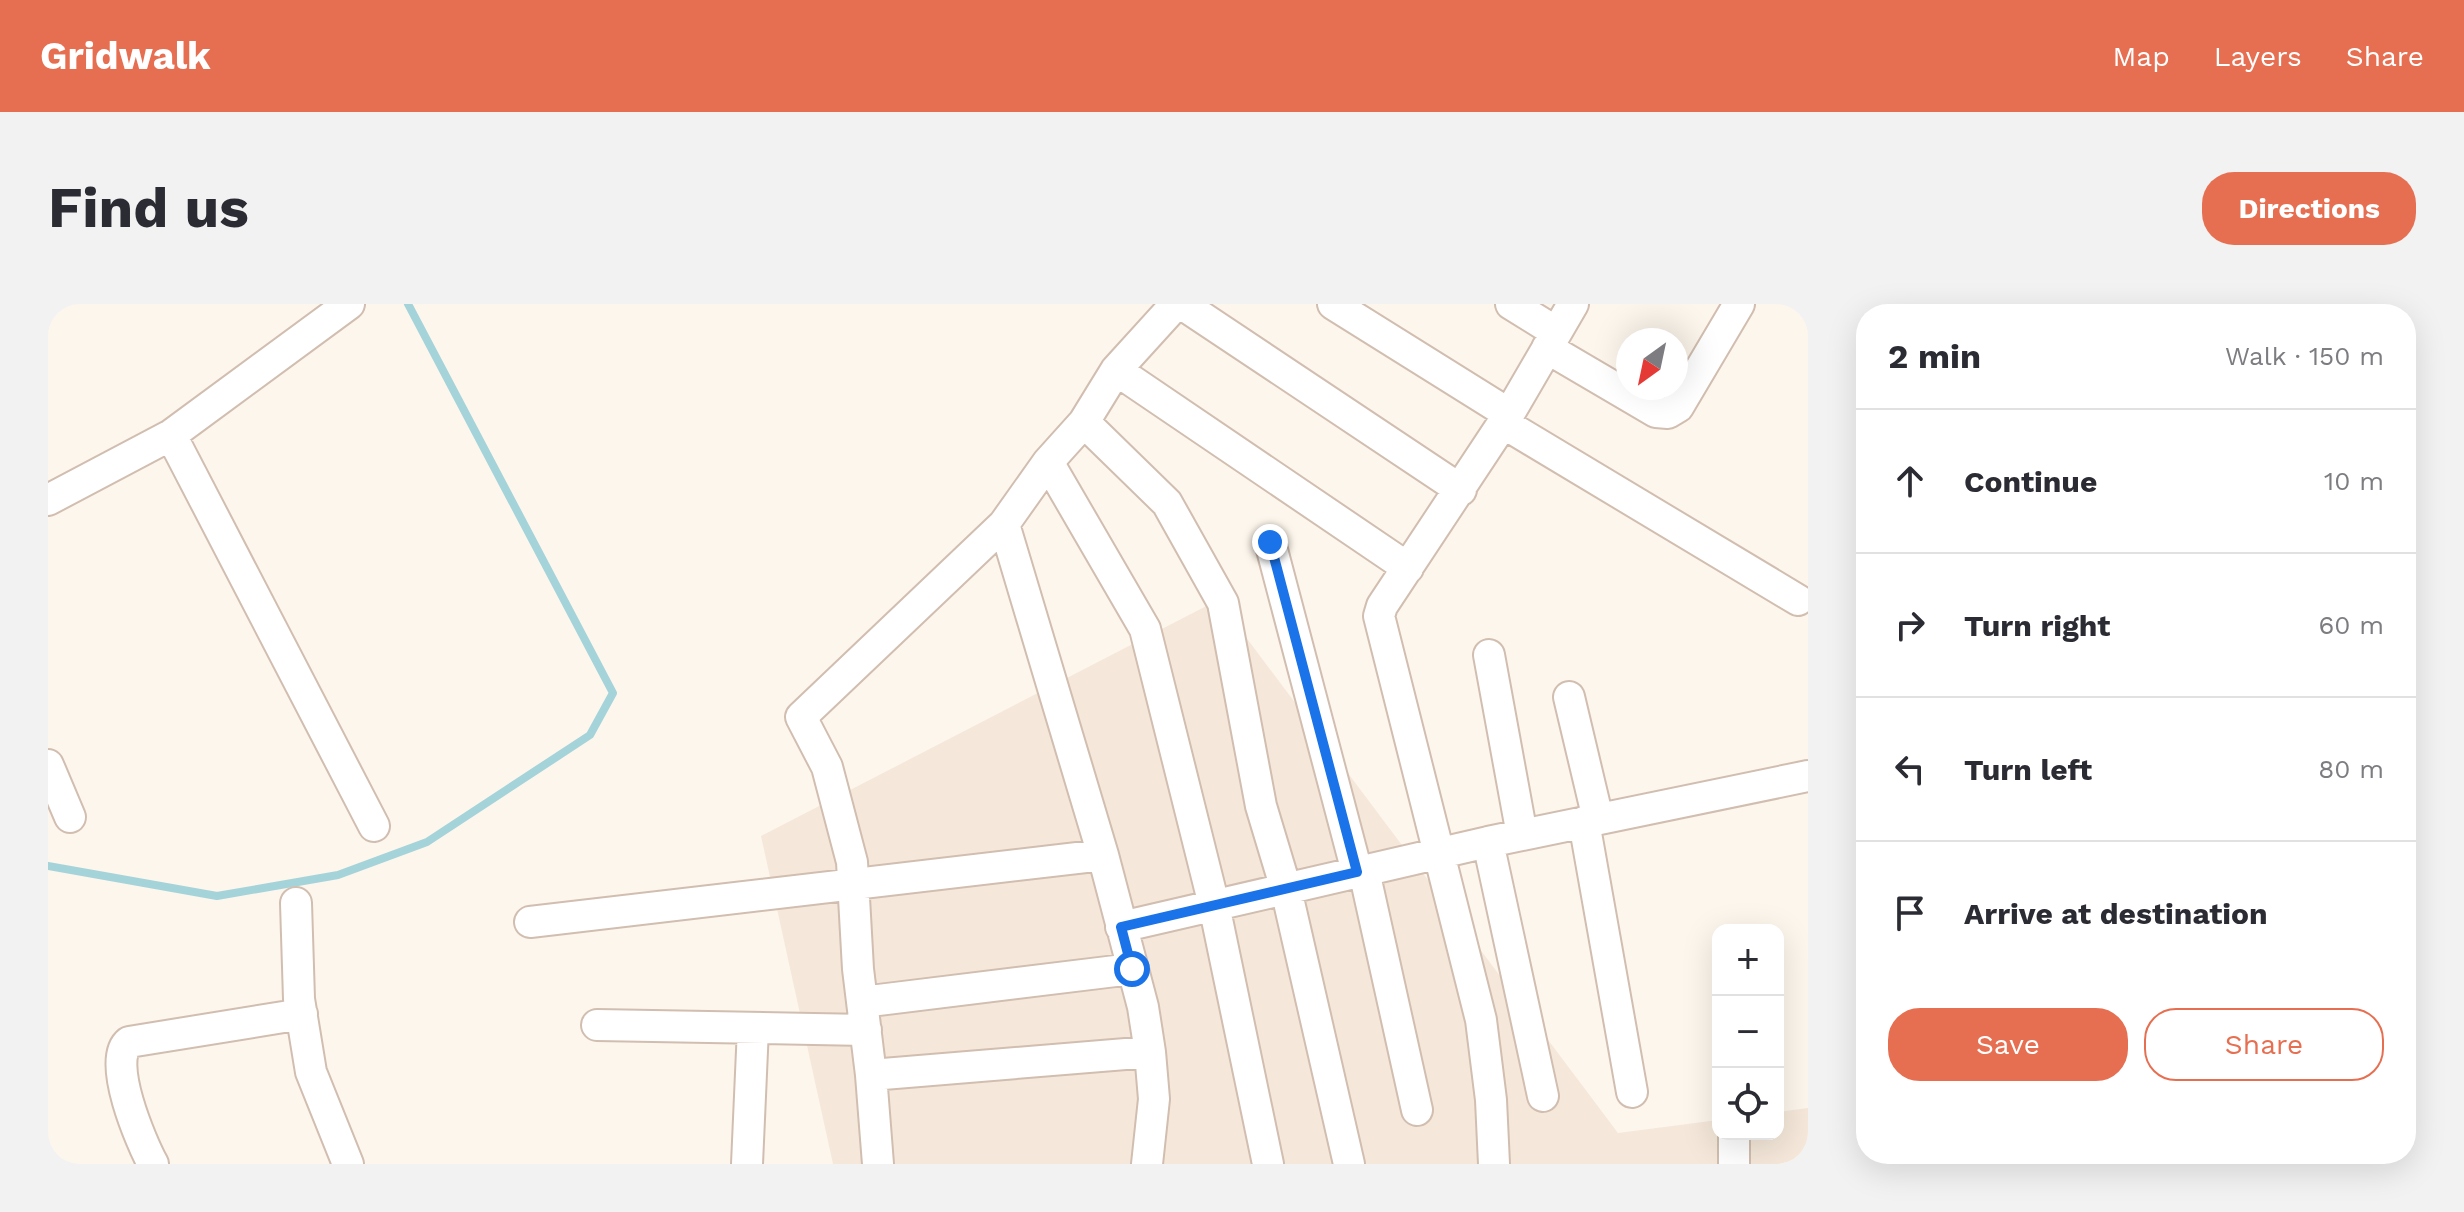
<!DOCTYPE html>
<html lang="en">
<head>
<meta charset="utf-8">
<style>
  body { margin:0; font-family:"Work Sans",sans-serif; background:#f2f2f3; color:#2b2b33 }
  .controls { position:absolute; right:24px; bottom:24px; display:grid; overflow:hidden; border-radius:16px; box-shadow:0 8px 32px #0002 }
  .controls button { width:72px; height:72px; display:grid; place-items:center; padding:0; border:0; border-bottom:2px solid #e1e1e2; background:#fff; color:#2b2b33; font:40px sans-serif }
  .compass { position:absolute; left:1568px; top:24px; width:72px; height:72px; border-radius:50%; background:#fff; box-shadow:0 8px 32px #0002; rotate:213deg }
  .stop { position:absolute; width:24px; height:24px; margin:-18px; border:6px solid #1a73e8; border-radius:50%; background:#fff }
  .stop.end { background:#1a73e8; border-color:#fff; box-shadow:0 2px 8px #0008 }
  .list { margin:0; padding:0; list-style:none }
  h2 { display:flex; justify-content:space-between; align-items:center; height:104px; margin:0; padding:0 32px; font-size:34px }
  h2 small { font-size:26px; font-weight:400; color:#7c7c81 }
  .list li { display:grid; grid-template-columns:52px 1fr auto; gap:24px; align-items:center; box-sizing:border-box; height:144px; padding:0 32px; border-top:2px solid #e1e1e2 }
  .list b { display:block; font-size:30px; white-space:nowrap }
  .list em { font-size:26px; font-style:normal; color:#7c7c81 }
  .actions { display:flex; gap:16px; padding:24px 32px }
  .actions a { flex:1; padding:18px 0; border:2px solid #e76f51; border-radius:32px; text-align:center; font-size:28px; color:#e76f51 }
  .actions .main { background:#e76f51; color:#fff }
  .icon { flex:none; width:44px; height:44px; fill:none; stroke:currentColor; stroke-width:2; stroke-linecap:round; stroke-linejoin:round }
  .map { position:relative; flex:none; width:1760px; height:860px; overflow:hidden; border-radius:32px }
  header { display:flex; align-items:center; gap:48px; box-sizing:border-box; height:112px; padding:0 40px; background:#e76f51; color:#fff }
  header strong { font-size:38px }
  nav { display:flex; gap:44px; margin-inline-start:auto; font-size:28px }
  .intro { display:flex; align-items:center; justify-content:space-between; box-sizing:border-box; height:192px; padding:0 48px }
  h1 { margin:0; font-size:56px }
  .button { padding:20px 36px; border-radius:32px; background:#e76f51; color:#fff; font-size:28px; font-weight:700 }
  main { display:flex; gap:48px; padding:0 48px }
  aside { flex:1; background:#fff; border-radius:32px; box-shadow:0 8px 32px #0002 }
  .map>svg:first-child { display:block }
</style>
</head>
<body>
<header>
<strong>Gridwalk</strong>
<nav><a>Map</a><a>Layers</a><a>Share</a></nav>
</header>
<div class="intro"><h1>Find us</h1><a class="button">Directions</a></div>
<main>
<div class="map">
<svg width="1760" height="860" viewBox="0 0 1760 860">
  <rect width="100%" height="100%" fill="#fdf6ec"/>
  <path fill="#f5e8da" d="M1170 296 1570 829 1670 816V830H1730V808L1760 804V860H785L713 532Z"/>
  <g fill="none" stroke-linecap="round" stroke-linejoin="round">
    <path stroke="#a5d3da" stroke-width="8" d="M0 562 169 592 290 571 379 538 542 431 565 389 360 0"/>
    <defs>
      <path id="street" d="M1134 0 1413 186
        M1285 0 1461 110
        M1463 0 1508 28
        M1499 44 1608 108 1620 109 1630 103 1691 0
        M1068 66 1360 264
        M1036 118 1119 199 1175 299 1213 502 1238 585 1301 860
        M1455 119 1750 296
        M123 131 326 522
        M1000 158 1097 325 1166 601 1220 860
        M0 196 123 131 301 0
        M956 220 1055 551 1095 703 1102 748 1106 795 1099 860
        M1222 238 1309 568
        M1441 351 1474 531
        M1521 393 1550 515
        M0 461 22 513
        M1536 518 1584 788
        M1440 538 1495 792
        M1316 567 1369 806
        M248 599 251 695 263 768 300 860
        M482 618 1055 551
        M1073 623 1440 538 1760 472
        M814 698 1084 665
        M549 721 818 726
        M823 771 1102 748
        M1686 830V860
        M105 860C93 838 58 756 81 738L254 710
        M699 860 705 724
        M830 860 823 771 810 665 804 558 779 463 753 413 956 220 1000 158 1036 118 1068 66 1128 0
        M1446 860 1443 796 1433 716 1331 312 1334 302 1461 110 1525 0"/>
    </defs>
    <use href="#street" stroke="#d1beb0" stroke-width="34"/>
    <use href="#street" stroke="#fff" stroke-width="30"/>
  </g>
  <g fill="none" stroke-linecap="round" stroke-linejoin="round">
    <path stroke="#1a73e8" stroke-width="10" d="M1084 665 1073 623 1309 568 1222 238"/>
  </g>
</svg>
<div class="controls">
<button>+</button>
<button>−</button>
<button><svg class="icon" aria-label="locate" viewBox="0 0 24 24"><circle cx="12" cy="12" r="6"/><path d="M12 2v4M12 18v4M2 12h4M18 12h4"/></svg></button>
</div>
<svg class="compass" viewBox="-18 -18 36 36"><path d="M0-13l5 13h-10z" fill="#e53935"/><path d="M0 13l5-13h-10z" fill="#7c7c81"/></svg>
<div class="stop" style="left:1084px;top:665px"></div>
<div class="stop end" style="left:1222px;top:238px"></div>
</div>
<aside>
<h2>2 min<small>Walk · 150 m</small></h2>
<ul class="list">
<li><svg class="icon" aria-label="ahead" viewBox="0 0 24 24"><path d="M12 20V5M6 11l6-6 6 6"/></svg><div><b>Continue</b></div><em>10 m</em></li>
<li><svg class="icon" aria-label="right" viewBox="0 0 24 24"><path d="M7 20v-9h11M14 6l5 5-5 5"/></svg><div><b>Turn right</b></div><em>60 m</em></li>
<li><svg class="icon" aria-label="left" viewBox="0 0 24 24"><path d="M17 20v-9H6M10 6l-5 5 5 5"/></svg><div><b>Turn left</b></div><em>80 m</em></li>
<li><svg class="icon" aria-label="arrive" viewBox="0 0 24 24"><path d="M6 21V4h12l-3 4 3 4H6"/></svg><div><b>Arrive at destination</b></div></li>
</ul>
<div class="actions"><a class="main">Save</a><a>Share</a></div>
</aside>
</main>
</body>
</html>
